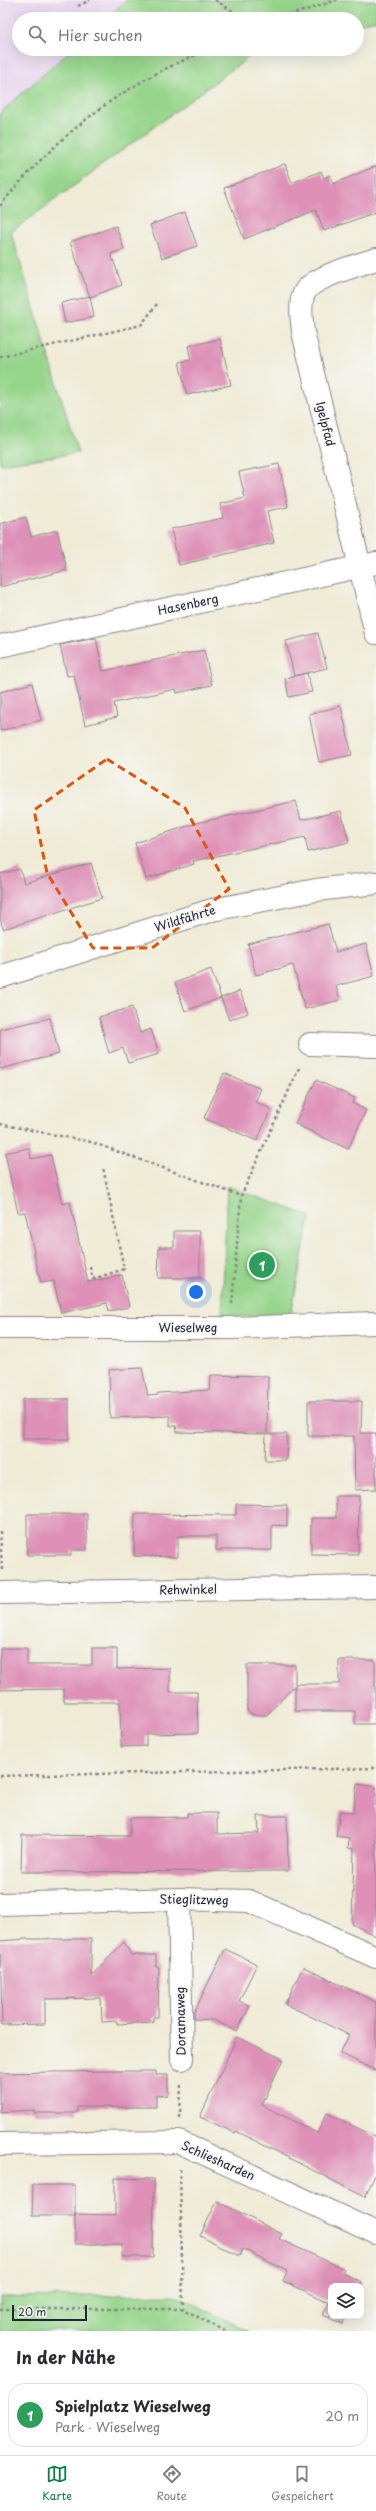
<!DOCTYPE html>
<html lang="de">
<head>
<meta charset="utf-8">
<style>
  body { margin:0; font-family:"Playpen Sans",sans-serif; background:#f2f2f3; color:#2b2b33 }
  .controls { position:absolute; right:12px; bottom:12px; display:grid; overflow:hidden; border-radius:8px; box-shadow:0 4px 16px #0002 }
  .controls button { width:36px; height:36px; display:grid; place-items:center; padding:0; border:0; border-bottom:1px solid #e1e1e2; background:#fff; color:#2b2b33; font:20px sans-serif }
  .scale { position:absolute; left:12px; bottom:10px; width:75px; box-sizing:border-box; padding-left:4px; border:2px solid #22223b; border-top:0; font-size:11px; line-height:14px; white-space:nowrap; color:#22223b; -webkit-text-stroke:3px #f6f6f2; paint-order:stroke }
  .you { position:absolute; left:196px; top:1292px; width:14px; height:14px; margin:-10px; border:3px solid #fff; border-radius:50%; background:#1a73e8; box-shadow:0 0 0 6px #1a73e833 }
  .badge { display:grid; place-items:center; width:26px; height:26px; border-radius:50%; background:#0b8043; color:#fff; font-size:13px; font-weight:700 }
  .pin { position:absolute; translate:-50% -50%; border:2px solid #fff; box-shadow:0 1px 4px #0006 }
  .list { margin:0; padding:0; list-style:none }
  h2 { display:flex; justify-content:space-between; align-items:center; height:52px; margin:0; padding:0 16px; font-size:17px }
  h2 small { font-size:13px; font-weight:400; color:#7c7c81 }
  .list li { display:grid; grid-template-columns:26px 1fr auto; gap:12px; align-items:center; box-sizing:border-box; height:64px; margin:0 8px 8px; padding:0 8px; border:1px solid #e1e1e2; border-radius:16px }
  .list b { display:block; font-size:15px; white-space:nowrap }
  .list p { margin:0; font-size:13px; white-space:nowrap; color:#7c7c81 }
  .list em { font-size:13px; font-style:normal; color:#7c7c81 }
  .icon { flex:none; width:22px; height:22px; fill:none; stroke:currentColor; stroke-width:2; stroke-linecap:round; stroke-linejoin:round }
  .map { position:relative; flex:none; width:376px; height:2331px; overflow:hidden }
  .search { position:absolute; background:#fff; box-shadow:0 4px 16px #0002; left:12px; right:12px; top:12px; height:44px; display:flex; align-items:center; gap:10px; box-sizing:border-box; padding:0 14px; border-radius:22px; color:#7c7c81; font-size:15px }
  .sheet { height:124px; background:#fff }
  nav { display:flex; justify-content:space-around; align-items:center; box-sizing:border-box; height:56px; border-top:1px solid #e1e1e2; background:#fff; font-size:11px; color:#7c7c81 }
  nav a { display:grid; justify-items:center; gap:2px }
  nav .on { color:#0b8043 }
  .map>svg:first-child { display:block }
</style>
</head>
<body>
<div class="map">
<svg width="376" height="2331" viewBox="0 0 376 2331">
  <rect width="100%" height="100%" fill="#f6f6f2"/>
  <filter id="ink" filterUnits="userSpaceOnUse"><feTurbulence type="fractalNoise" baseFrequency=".025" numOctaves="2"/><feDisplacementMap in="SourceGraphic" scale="8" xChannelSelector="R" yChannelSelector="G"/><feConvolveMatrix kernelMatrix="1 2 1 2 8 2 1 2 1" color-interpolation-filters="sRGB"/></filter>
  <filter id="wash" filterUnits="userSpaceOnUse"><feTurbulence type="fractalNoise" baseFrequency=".012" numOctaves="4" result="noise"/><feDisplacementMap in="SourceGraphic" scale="16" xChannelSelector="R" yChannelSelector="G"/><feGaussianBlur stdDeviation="0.9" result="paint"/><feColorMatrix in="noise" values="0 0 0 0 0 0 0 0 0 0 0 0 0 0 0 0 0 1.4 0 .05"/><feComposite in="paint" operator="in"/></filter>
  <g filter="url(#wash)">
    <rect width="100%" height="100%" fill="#efebd6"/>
    <path fill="#e7d2ef" d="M0 0H127L105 19H19V49H72L0 113Z"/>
    <path fill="#96d58b" stroke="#5c7c63" d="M127 0H376V20L357 24V19H105Z
      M72 49H260L11 232 78 453 0 464V113Z
      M227 1186 310 1216 291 1314 222 1317Z
      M175 2295 249 2331H0V2297Z"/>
    <g id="blocks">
      <path fill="#de90b7" d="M285 164 292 183 321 171 324 178 330 175 333 184 376 166V212L324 231 316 210 244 239 224 188Z
        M185 212 197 246 162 258 150 225Z
        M116 226 124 249 111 254 122 285 90 297 70 242Z
        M90 296 94 317 65 323 61 303Z
        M220 339 231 385 187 395 179 362 191 360 188 346Z
        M279 464 288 507 267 511 274 543 179 565 171 529 223 518 220 504 245 498 239 472Z
        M26 517 31 537 57 530 67 570 0 587V524Z
        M318 633 327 668 294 676 286 641Z
        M96 638 103 671 204 650 212 685 177 693 176 689 114 703 117 717 85 725 74 675 67 676 60 645Z
        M307 673 312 692 289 697 285 678Z
        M32 683 41 720 0 731V692Z
        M341 706 352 755 319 762 309 714Z
        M296 801 301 820 341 811 349 842 308 852 305 837 193 861 194 864 146 879 135 843 197 823Z
        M91 863 102 898 3 929 0 918V874L20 869 24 883Z
        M328 924 336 952 366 944 374 976 336 986 340 1000 305 1009 293 965 256 975 248 944Z
        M211 969 221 998 185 1011 175 983Z
        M240 991 248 1013 229 1020 221 998Z
        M132 1007 140 1033 151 1029 159 1054 128 1063 123 1048 109 1053 99 1017Z
        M50 1018 59 1054 0 1069V1029Z
        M224 1073 261 1089 255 1102 271 1109 257 1141 204 1118Z
        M316 1080 355 1098 352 1103 366 1110 348 1149 295 1124Z
        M29 1148 31 1159 51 1155 62 1204 70 1202 88 1282 122 1275 129 1307 109 1311 107 1303 61 1313 54 1281 41 1283 25 1212 18 1213 5 1153Z
        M174 1231H200V1278H158L159 1247H174Z
        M142 1368 148 1396 158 1395V1393L210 1390 211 1375 268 1376 267 1434H287L286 1460H265L266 1434 177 1432 176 1426H170V1416L110 1418 109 1370Z
        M23 1399H69V1439H23Z
        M308 1401H362L361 1433H376V1489L355 1490 354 1436H308Z
        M336 1496H359L358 1555 311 1554V1518H336Z
        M236 1504 287 1505V1526L272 1525V1550H216V1536H178V1557L134 1556 135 1514 236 1515Z
        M27 1514H87V1550H71V1555H27Z
        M0 1648H27V1665H92V1648H117V1669L170 1668V1692H197L198 1733 146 1734V1746L121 1747 120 1702H64V1689L0 1690Z
        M339 1660H375V1724H355V1711H295V1685L267 1715H254L247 1711V1665H295V1684H339Z
        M357 1784 376 1787V1936L352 1924 354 1849 348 1848 349 1838 336 1836 340 1811 353 1813Z
        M187 1813H217V1834L259 1833 258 1816H287L288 1871 21 1872 22 1835 130 1836V1818L187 1817Z
        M25 1939H91V1976L124 1942 131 1955H156V1967H159L158 2017H153V2022L117 2024V2021L102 2022 101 1998 45 1999V2024L2 2025 0 1941Z
        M225 1949 257 1964 239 2001 250 2006 237 2031 213 2020 194 2019V2012Z
        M303 1967 376 2002V2071L340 2053 349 2035 285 2004Z
        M237 2037 283 2059 262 2105 317 2133 327 2113 376 2137V2173L365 2197 236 2131 235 2133 200 2117Z
        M113 2071H156V2075H168V2095L156 2096V2107H77V2113H34V2110L0 2112V2073Z
        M115 2178 154 2179 153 2257H122V2244H75V2214L115 2215Z
        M33 2185H75V2216H32Z
        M217 2201 282 2234 279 2239 344 2269 342 2273 362 2282 360 2286H331V2316H346L343 2324 323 2315 329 2302 283 2281 287 2271 243 2249 240 2256 200 2236Z"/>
    </g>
  </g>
  <g filter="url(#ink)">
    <use href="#blocks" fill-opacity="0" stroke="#888688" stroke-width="1"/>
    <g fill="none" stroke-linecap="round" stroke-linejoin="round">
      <defs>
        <path id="minor" d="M376 259C359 265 316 276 306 290 298 301 302 320 303 332L376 633
          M0 646 376 563
          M0 977 212 910 316 890 376 883
          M310 1044 376 1046
          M0 1328H230L376 1323
          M0 1593 376 1587
          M179 1899 182 2059
          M0 1904 179 1899 249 1901 376 1957
          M0 2144 179 2142 376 2233"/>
      </defs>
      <use href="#minor" stroke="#888688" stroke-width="24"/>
      <path stroke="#888688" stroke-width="2.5" stroke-dasharray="3 3" stroke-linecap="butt" d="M215 0 245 19
        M78 6 90 0
        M278 19 337 0
        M0 206C36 160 87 113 138 84 160 70 185 60 209 49
        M0 357 141 325 157 304
        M0 1124 91 1142 241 1196
        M90 1267 93 1279 124 1269 103 1167
        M232 1304 241 1196 300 1066
        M0 1531 2 1570
        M0 1776 376 1768
        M180 2118 181 2083
        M180 2169 183 2309
        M0 2309H183L225 2331"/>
      <use href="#minor" stroke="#fff" stroke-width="22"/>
    </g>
  </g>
  <path fill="none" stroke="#de560e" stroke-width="3" stroke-dasharray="8 5" stroke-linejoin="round" d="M107 759 185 808 229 889 152 948H93L47 873 34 810Z"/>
  <g text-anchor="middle" stroke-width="3.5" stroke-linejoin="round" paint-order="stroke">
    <g font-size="12" fill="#22223b" stroke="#f6f6f2">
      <text transform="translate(325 424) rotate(76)" y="4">Igelpfad</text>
      <text transform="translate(188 605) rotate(-12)" y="4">Hasenberg</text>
      <text transform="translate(185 919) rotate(-17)" y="4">Wildfährte</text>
      <text x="188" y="1332">Wieselweg</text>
      <text transform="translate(188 1590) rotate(-1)" y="4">Rehwinkel</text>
      <text transform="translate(194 1900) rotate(1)" y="4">Stieglitzweg</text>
      <text transform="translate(181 2021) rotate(-91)" y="4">Doramaweg</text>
      <text transform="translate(218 2161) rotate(24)" y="4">Schliesharden</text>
    </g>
  </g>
</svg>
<div class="controls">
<button><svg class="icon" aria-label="layers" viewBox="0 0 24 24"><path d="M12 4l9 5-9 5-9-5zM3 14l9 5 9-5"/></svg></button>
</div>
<div class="scale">20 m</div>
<div class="you"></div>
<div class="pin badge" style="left:262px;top:1265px;background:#2e9e5b">1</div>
<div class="search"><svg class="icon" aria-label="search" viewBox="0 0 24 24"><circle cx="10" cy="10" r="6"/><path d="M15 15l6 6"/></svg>Hier suchen</div>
</div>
<section class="sheet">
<h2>In der Nähe<small></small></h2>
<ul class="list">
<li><span class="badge" style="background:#2e9e5b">1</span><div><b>Spielplatz Wieselweg</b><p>Park · Wieselweg</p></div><em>20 m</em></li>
</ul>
</section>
<nav>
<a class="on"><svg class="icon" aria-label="map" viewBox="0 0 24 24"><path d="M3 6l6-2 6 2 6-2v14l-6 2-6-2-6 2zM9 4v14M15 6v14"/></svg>Karte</a>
<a><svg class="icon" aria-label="directions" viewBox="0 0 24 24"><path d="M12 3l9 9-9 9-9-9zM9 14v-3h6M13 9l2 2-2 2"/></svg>Route</a>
<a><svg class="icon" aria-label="saved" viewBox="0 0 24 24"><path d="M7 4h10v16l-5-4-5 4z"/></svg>Gespeichert</a>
</nav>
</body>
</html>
